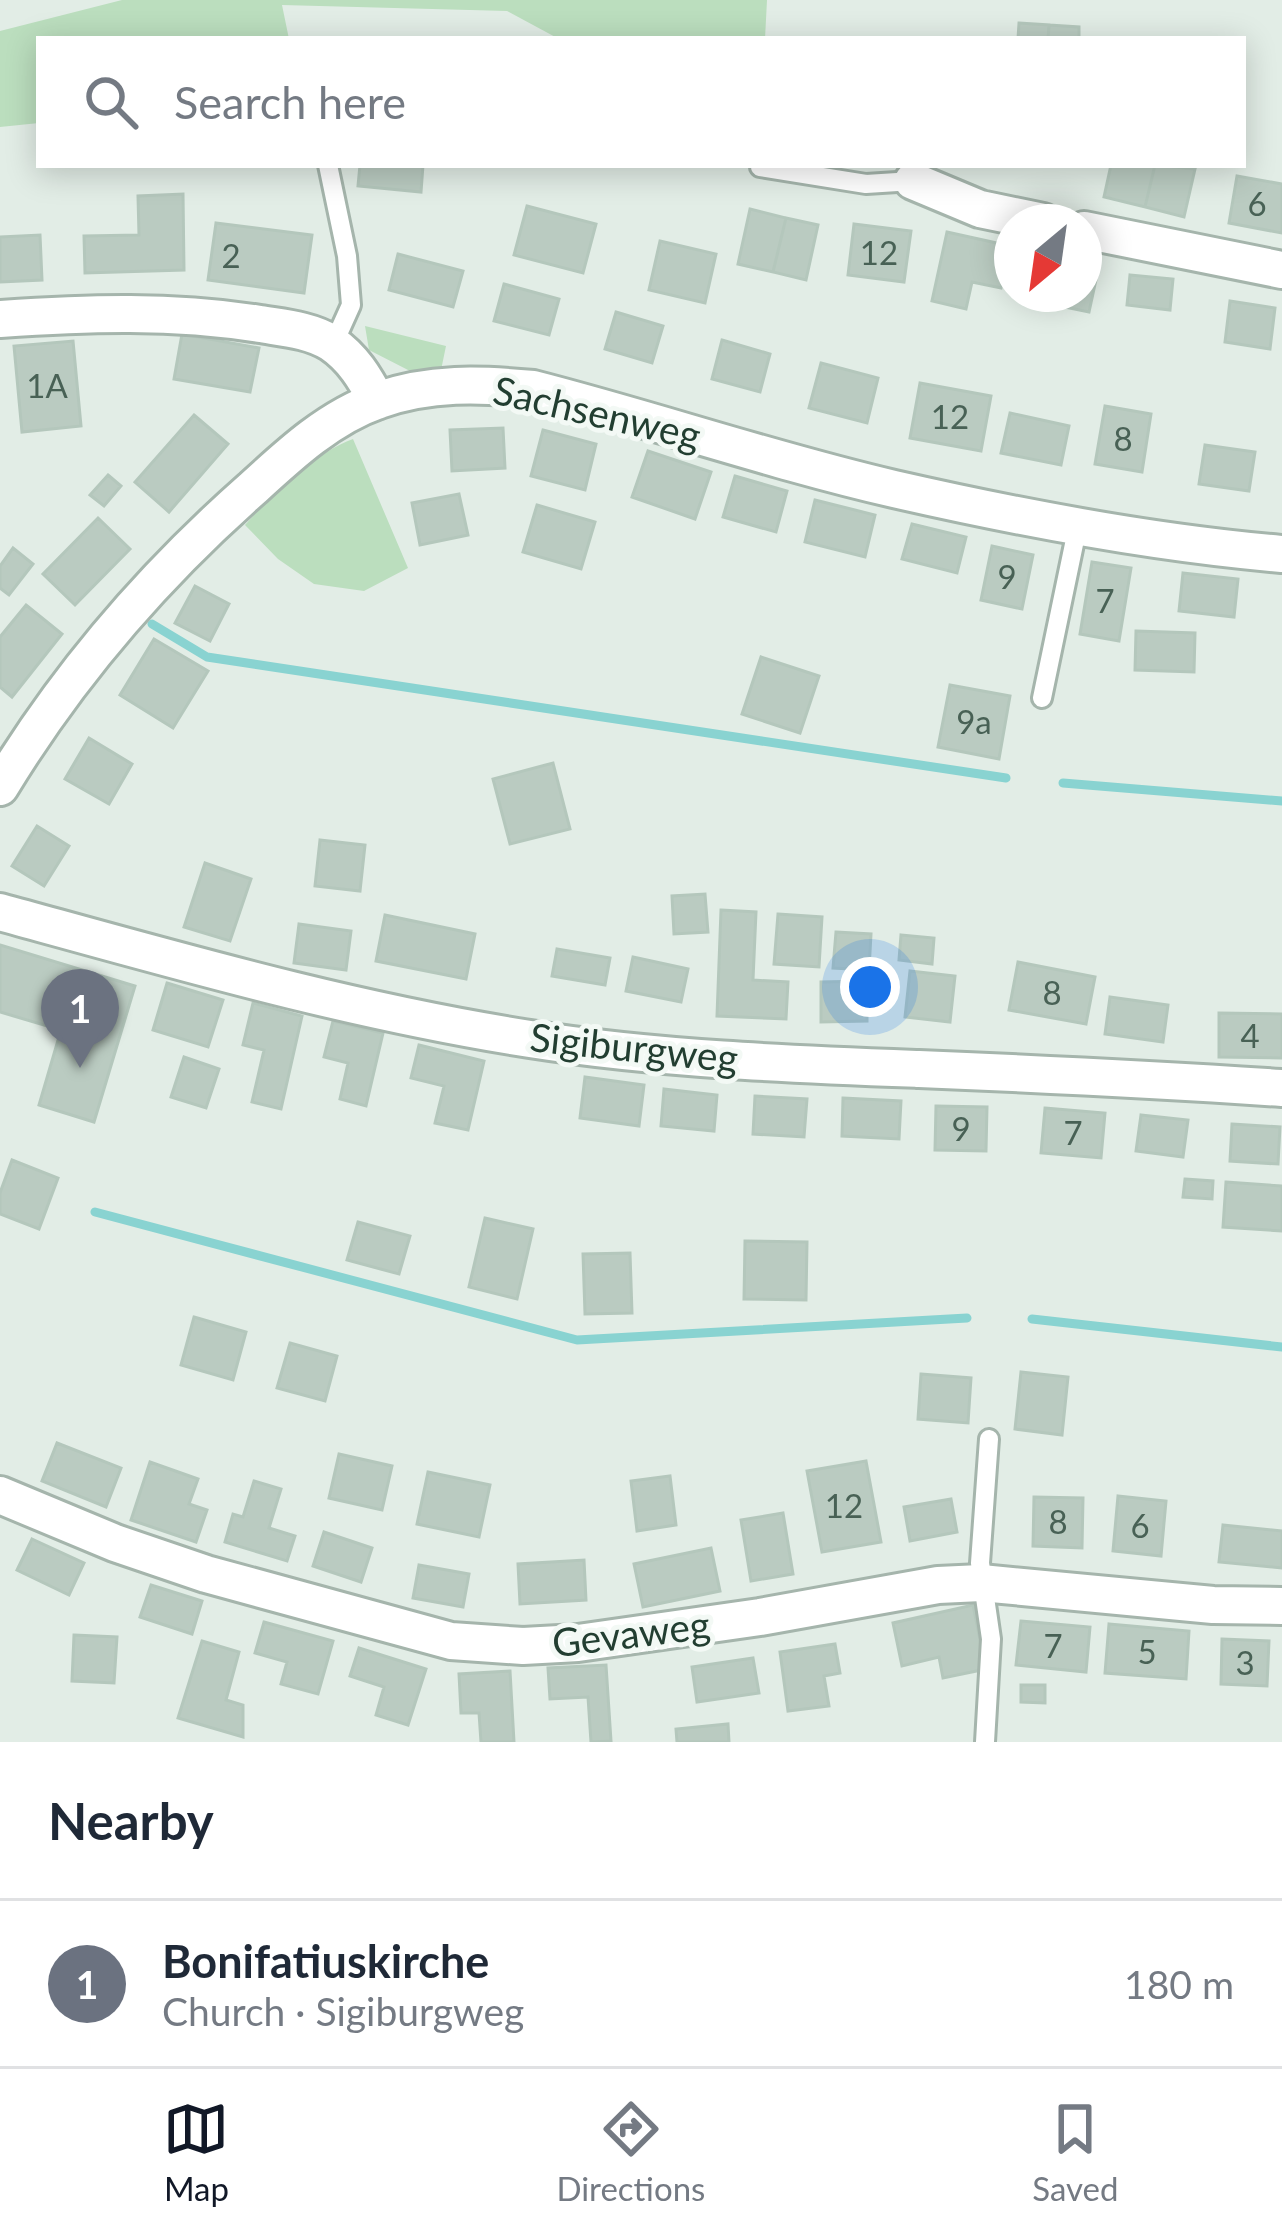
<!DOCTYPE html>
<html lang="en">
<head>
<meta charset="utf-8">
<style>
  body { margin:0; font-family:Lato,sans-serif; background:#f6f6f7; color:#1f2937 }
  .compass { position:absolute; left:994px; top:204px; width:108px; height:108px; border-radius:50%; background:#fff; box-shadow:0 6px 30px #0003; rotate:209deg }
  .you { position:absolute; left:870px; top:987px; width:42px; height:42px; margin:-30px; border:9px solid #fff; border-radius:50%; background:#1a73e8; box-shadow:0 0 0 18px #1a73e833 }
  .badge { display:grid; place-items:center; width:78px; height:78px; border-radius:50%; background:#111827; color:#fff; font-size:39px; font-weight:700 }
  .pin { position:absolute; translate:-50% -99px; filter:drop-shadow(0 3px 6px #0008) }
  .pin::after { content:''; position:absolute; top:63px; width:42px; height:36px; background:inherit; clip-path:polygon(0 0,100% 0,50% 100%) }
  .list { margin:0; padding:0; list-style:none }
  h2 { display:flex; justify-content:space-between; align-items:center; height:156px; margin:0; padding:0 48px; font-size:51px }
  h2 small { font-size:39px; font-weight:400; color:#747a83 }
  .list li { display:grid; grid-template-columns:78px 1fr auto; gap:36px; align-items:center; box-sizing:border-box; height:168px; padding:0 48px; border-top:3px solid #e0e1e3 }
  .list b { display:block; font-size:45px; white-space:nowrap }
  .list p { margin:0; font-size:39px; white-space:nowrap; color:#747a83 }
  .list em { font-size:39px; font-style:normal; color:#747a83 }
  .icon { flex:none; width:66px; height:66px; fill:none; stroke:currentColor; stroke-width:2; stroke-linecap:round; stroke-linejoin:round }
  .map { position:relative; flex:none; width:1282px; height:1742px; overflow:hidden }
  .search { position:absolute; background:#fff; box-shadow:0 6px 30px #0003; left:36px; right:36px; top:36px; height:132px; display:flex; align-items:center; gap:30px; box-sizing:border-box; padding:0 42px; border-radius:0px; color:#747a83; font-size:45px }
  .sheet { height:324px; background:#fff }
  nav { display:flex; justify-content:space-around; align-items:center; box-sizing:border-box; height:168px; border-top:3px solid #e0e1e3; background:#fff; font-size:33px; color:#747a83 }
  nav a { display:grid; justify-items:center; gap:6px }
  nav .on { color:#111827 }
  .map>svg:first-child { display:block }
</style>
</head>
<body>
<div class="map">
<svg width="1282" height="1742" viewBox="0 0 1282 1742">
  <rect width="100%" height="100%" fill="#e2ede6"/>
  <path fill="#bbdebe" d="M122 0H767L765 39H559L507 11 282 5 289 39H39V123L0 127V31Z
    M365 326 446 346 440 375 410 371 369 350Z
    M353 439 408 568 364 591 314 584 278 559 245 525C274 493 313 454 353 439Z"/>
  <g fill="none" stroke-linecap="round" stroke-linejoin="round">
    <path stroke="#89d3d1" stroke-width="9" d="M152 624 207 657 1006 778
      M1063 783 1282 801
      M95 1212 577 1340 967 1318
      M1032 1319 1282 1347"/>
  </g>
  <path fill="#bacbc1" stroke="#b4c7bc" stroke-width="3" d="M1019 23 1049 25 1048 39H1018Z
    M1049 25 1079 27V39H1048Z
    M360 165H423L421 192 358 186Z
    M1111 165H1155L1145 207 1104 197Z
    M1155 165 1195 169 1184 217 1145 207Z
    M1237 176 1282 184V233L1229 223Z
    M183 194 184 270 85 273 84 236 139 235 138 196Z
    M527 206 596 224 583 273 514 255Z
    M750 209 786 218 773 272 738 264Z
    M786 218 818 225 806 280 773 272Z
    M216 223 312 235 304 293 208 280Z
    M854 224 911 231 904 282 848 275Z
    M947 232 1010 246 1001 288 972 282 966 309 932 301Z
    M40 235 42 280 0 282V237Z
    M660 241 716 254 705 303 649 290Z
    M398 254 463 271 453 307 389 290Z
    M1084 263 1099 266 1089 312 1031 300 1032 294H1084Z
    M1130 275 1173 279 1170 310 1127 305Z
    M504 284 559 299 549 335 494 321Z
    M1230 301 1275 308 1270 349 1225 342Z
    M616 312 663 326 652 363 605 349Z
    M182 334 259 348 250 392 174 379Z
    M722 340 770 354 760 392 712 379Z
    M73 341 81 426 22 432 14 346Z
    M821 363 878 378 867 423 809 408Z
    M920 383 991 396 981 451 910 438Z
    M1105 406 1151 414 1142 472 1095 464Z
    M1010 413 1069 426 1061 465 1001 453Z
    M194 415 228 444 169 512 135 482Z
    M503 428 505 468 452 471 450 430Z
    M543 430 596 444 585 490 531 476Z
    M1205 445 1255 452 1249 491 1199 484Z
    M648 451 711 472 695 519 632 497Z
    M108 475 121 486 104 506 90 495Z
    M735 476 787 491 776 532 723 517Z
    M459 494 468 535 420 545 412 503Z
    M815 500 875 515 865 557 805 542Z
    M537 505 595 522 581 569 523 552Z
    M98 518 130 549 75 605 43 574Z
    M912 524 966 537 957 573 902 559Z
    M992 546 1033 555 1022 609 981 600Z
    M13 548 33 564 9 595 0 588V566Z
    M1092 562 1131 568 1119 641 1080 634Z
    M1183 573 1238 579 1234 617 1179 611Z
    M195 586 229 604 210 641 175 623Z
    M26 605 62 634 12 697 0 687V637Z
    M1136 631 1195 633 1194 672 1135 670Z
    M154 639 208 671 173 728 120 695Z
    M761 657 819 676 800 733 742 714Z
    M950 685 1010 696 999 759 938 747Z
    M89 738 132 764 109 804 65 779Z
    M553 763 570 829 510 844 493 779Z
    M37 826 69 846 44 886 12 866Z
    M320 840 365 845 360 891 315 886Z
    M205 863 251 879 230 941 184 927Z
    M705 894 708 932 674 934 672 896Z
    M721 910 756 912 753 980 788 982 786 1019 717 1016Z
    M778 914 822 917 819 967 774 964Z
    M385 915 475 934 466 979 376 961Z
    M299 924 351 931 346 970 294 963Z
    M836 932 871 934 869 970 833 968Z
    M901 935 934 938 932 964 899 960Z
    M0 945 135 986 94 1122 39 1105 61 1030 0 1012Z
    M557 949 610 958 605 985 552 976Z
    M633 957 688 969 681 1002 626 991Z
    M1018 962 1095 977 1086 1024 1009 1010Z
    M910 971 955 976 950 1022 905 1017Z
    M867 981V1021L821 1022V982Z
    M167 983 223 1000 208 1047 153 1030Z
    M1110 997 1168 1005 1163 1042 1105 1034Z
    M253 1003 302 1016 281 1109 252 1102 264 1050 243 1045Z
    M1219 1013 1282 1014V1058L1219 1057Z
    M333 1021 383 1033 366 1106 340 1099 348 1063 324 1057Z
    M419 1045 484 1061 468 1130 435 1123 444 1086 411 1078Z
    M184 1057 219 1069 206 1108 171 1097Z
    M585 1077 644 1085 639 1126 580 1118Z
    M664 1089 717 1095 714 1131 661 1126Z
    M755 1096 807 1099 804 1137 753 1134Z
    M843 1098 901 1101 899 1139 842 1136Z
    M936 1106 987 1107 986 1151 935 1150Z
    M1045 1108 1105 1113 1101 1158 1041 1153Z
    M1141 1115 1188 1120 1183 1157 1136 1151Z
    M1232 1124 1280 1127 1278 1164 1230 1161Z
    M12 1160 58 1178 39 1229 0 1214V1193Z
    M1185 1179 1213 1181 1212 1199 1183 1197Z
    M1226 1182 1282 1186V1231L1223 1227Z
    M485 1218 533 1229 517 1299 469 1287Z
    M358 1222 410 1236 399 1274 347 1260Z
    M745 1241 807 1242 806 1300 744 1299Z
    M630 1253 632 1313 585 1314 583 1254Z
    M194 1317 246 1332 233 1380 181 1365Z
    M290 1343 337 1356 325 1401 277 1388Z
    M1021 1372 1068 1377 1062 1435 1015 1429Z
    M921 1374 971 1378 968 1423 918 1419Z
    M57 1443 121 1468 106 1507 42 1481Z
    M339 1454 392 1466 382 1510 329 1498Z
    M866 1461 881 1542 822 1552 807 1471Z
    M150 1462 198 1479 189 1504 207 1510 196 1542 131 1520Z
    M428 1472 490 1485 479 1537 417 1524Z
    M670 1476 676 1525 637 1531 631 1481Z
    M254 1481 281 1489 269 1528 295 1536 287 1561 225 1542 233 1514 243 1517Z
    M1118 1496 1166 1501 1161 1556 1113 1551Z
    M1034 1497 1083 1498 1082 1548 1033 1546Z
    M951 1499 957 1532 910 1541 904 1507Z
    M783 1513 793 1574 751 1581 741 1520Z
    M1223 1525 1282 1531V1568L1219 1562Z
    M324 1532 372 1548 361 1582 313 1566Z
    M32 1539 84 1563 69 1595 17 1570Z
    M711 1548 720 1591 643 1607 634 1564Z
    M584 1560 586 1600 520 1604 518 1564Z
    M419 1565 469 1574 463 1607 413 1598Z
    M151 1585 202 1601 192 1634 140 1617Z
    M973 1605 986 1669 943 1678 939 1657 902 1666 893 1623Z
    M1021 1621 1090 1627 1086 1672 1016 1665Z
    M264 1622 333 1641 318 1694 281 1684 287 1662 255 1653Z
    M1109 1624 1189 1631 1186 1679 1105 1673Z
    M74 1635 117 1637 114 1683 72 1681Z
    M1222 1639 1269 1641 1267 1686 1221 1684Z
    M202 1641 239 1652 226 1700 243 1705V1737L178 1718Z
    M835 1644 840 1673 824 1676 829 1706 788 1711 780 1652Z
    M359 1648 426 1669 408 1725 376 1715 384 1687 350 1676Z
    M753 1658 759 1693 697 1702 692 1667Z
    M606 1665 611 1741 591 1742 588 1697 550 1699 548 1668Z
    M510 1671 514 1742H481L479 1713H461L459 1674Z
    M1021 1685H1045V1703L1021 1702Z
    M728 1724 729 1742H677L676 1729Z"/>
  <g fill="none" stroke-linecap="round" stroke-linejoin="round">
    <defs>
      <path id="service" d="M328 165 347 256 351 305 333 345
        M760 167 866 184 913 181
        M1042 698 1078 525
        M985 1742 991 1639 980 1563 989 1439"/>
      <path id="minor" d="M913 181 980 209 1043 222
        M1084 230 1282 270
        M0 319C88 313 172 310 260 324 284 328 310 330 331 343 353 358 365 378 377 401
        M0 787C69 673 153 576 253 488 291 453 330 417 379 400 430 382 480 384 533 389 654 420 773 461 894 489 1021 518 1152 543 1282 554
        M0 912C175 960 350 1011 530 1039 658 1059 790 1064 919 1069 1040 1074 1161 1080 1282 1088
        M0 1495 115 1543 206 1574 451 1641 523 1646 578 1643 760 1617 938 1585 981 1583 1213 1605 1282 1606"/>
    </defs>
    <use href="#service" stroke="#a5b5ac" stroke-width="24"/>
    <use href="#minor" stroke="#a5b5ac" stroke-width="42"/>
    <use href="#service" stroke="#fff" stroke-width="18"/>
    <use href="#minor" stroke="#fff" stroke-width="36"/>
  </g>
  <g text-anchor="middle" stroke-width="10" stroke-linejoin="round" paint-order="stroke">
    <g font-size="33" fill="#486155">
      <text x="1257" y="216">6</text>
      <text x="879" y="265">12</text>
      <text x="231" y="268">2</text>
      <text x="47" y="398">1A</text>
      <text x="950" y="429">12</text>
      <text x="1123" y="451">8</text>
      <text x="1007" y="589">9</text>
      <text x="1105" y="613">7</text>
      <text x="974" y="734">9a</text>
      <text x="1052" y="1005">8</text>
      <text x="1250" y="1048">4</text>
      <text x="961" y="1141">9</text>
      <text x="1073" y="1145">7</text>
      <text x="844" y="1518">12</text>
      <text x="1058" y="1534">8</text>
      <text x="1140" y="1538">6</text>
      <text x="1053" y="1658">7</text>
      <text x="1147" y="1664">5</text>
      <text x="1245" y="1675">3</text>
    </g>
    <g font-size="39" fill="#223e31" stroke="#f3f9f5">
      <text transform="translate(597 413) rotate(13)" y="14">Sachsenweg</text>
      <text transform="translate(634 1048) rotate(6)" y="14">Sigiburgweg</text>
      <text transform="translate(631 1634) rotate(-7)" y="14">Gevaweg</text>
    </g>
  </g>
</svg>
<svg class="compass" viewBox="-18 -18 36 36"><path d="M0-13l5 13h-10z" fill="#e53935"/><path d="M0 13l5-13h-10z" fill="#747a83"/></svg>
<div class="you"></div>
<div class="pin badge" style="left:80px;top:1068px;background:#6b7280">1</div>
<div class="search"><svg class="icon" aria-label="search" viewBox="0 0 24 24"><circle cx="10" cy="10" r="6"/><path d="M15 15l6 6"/></svg>Search here</div>
</div>
<section class="sheet">
<h2>Nearby<small></small></h2>
<ul class="list">
<li><span class="badge" style="background:#6b7280">1</span><div><b>Bonifatiuskirche</b><p>Church · Sigiburgweg</p></div><em>180 m</em></li>
</ul>
</section>
<nav>
<a class="on"><svg class="icon" aria-label="map" viewBox="0 0 24 24"><path d="M3 6l6-2 6 2 6-2v14l-6 2-6-2-6 2zM9 4v14M15 6v14"/></svg>Map</a>
<a><svg class="icon" aria-label="directions" viewBox="0 0 24 24"><path d="M12 3l9 9-9 9-9-9zM9 14v-3h6M13 9l2 2-2 2"/></svg>Directions</a>
<a><svg class="icon" aria-label="saved" viewBox="0 0 24 24"><path d="M7 4h10v16l-5-4-5 4z"/></svg>Saved</a>
</nav>
</body>
</html>
